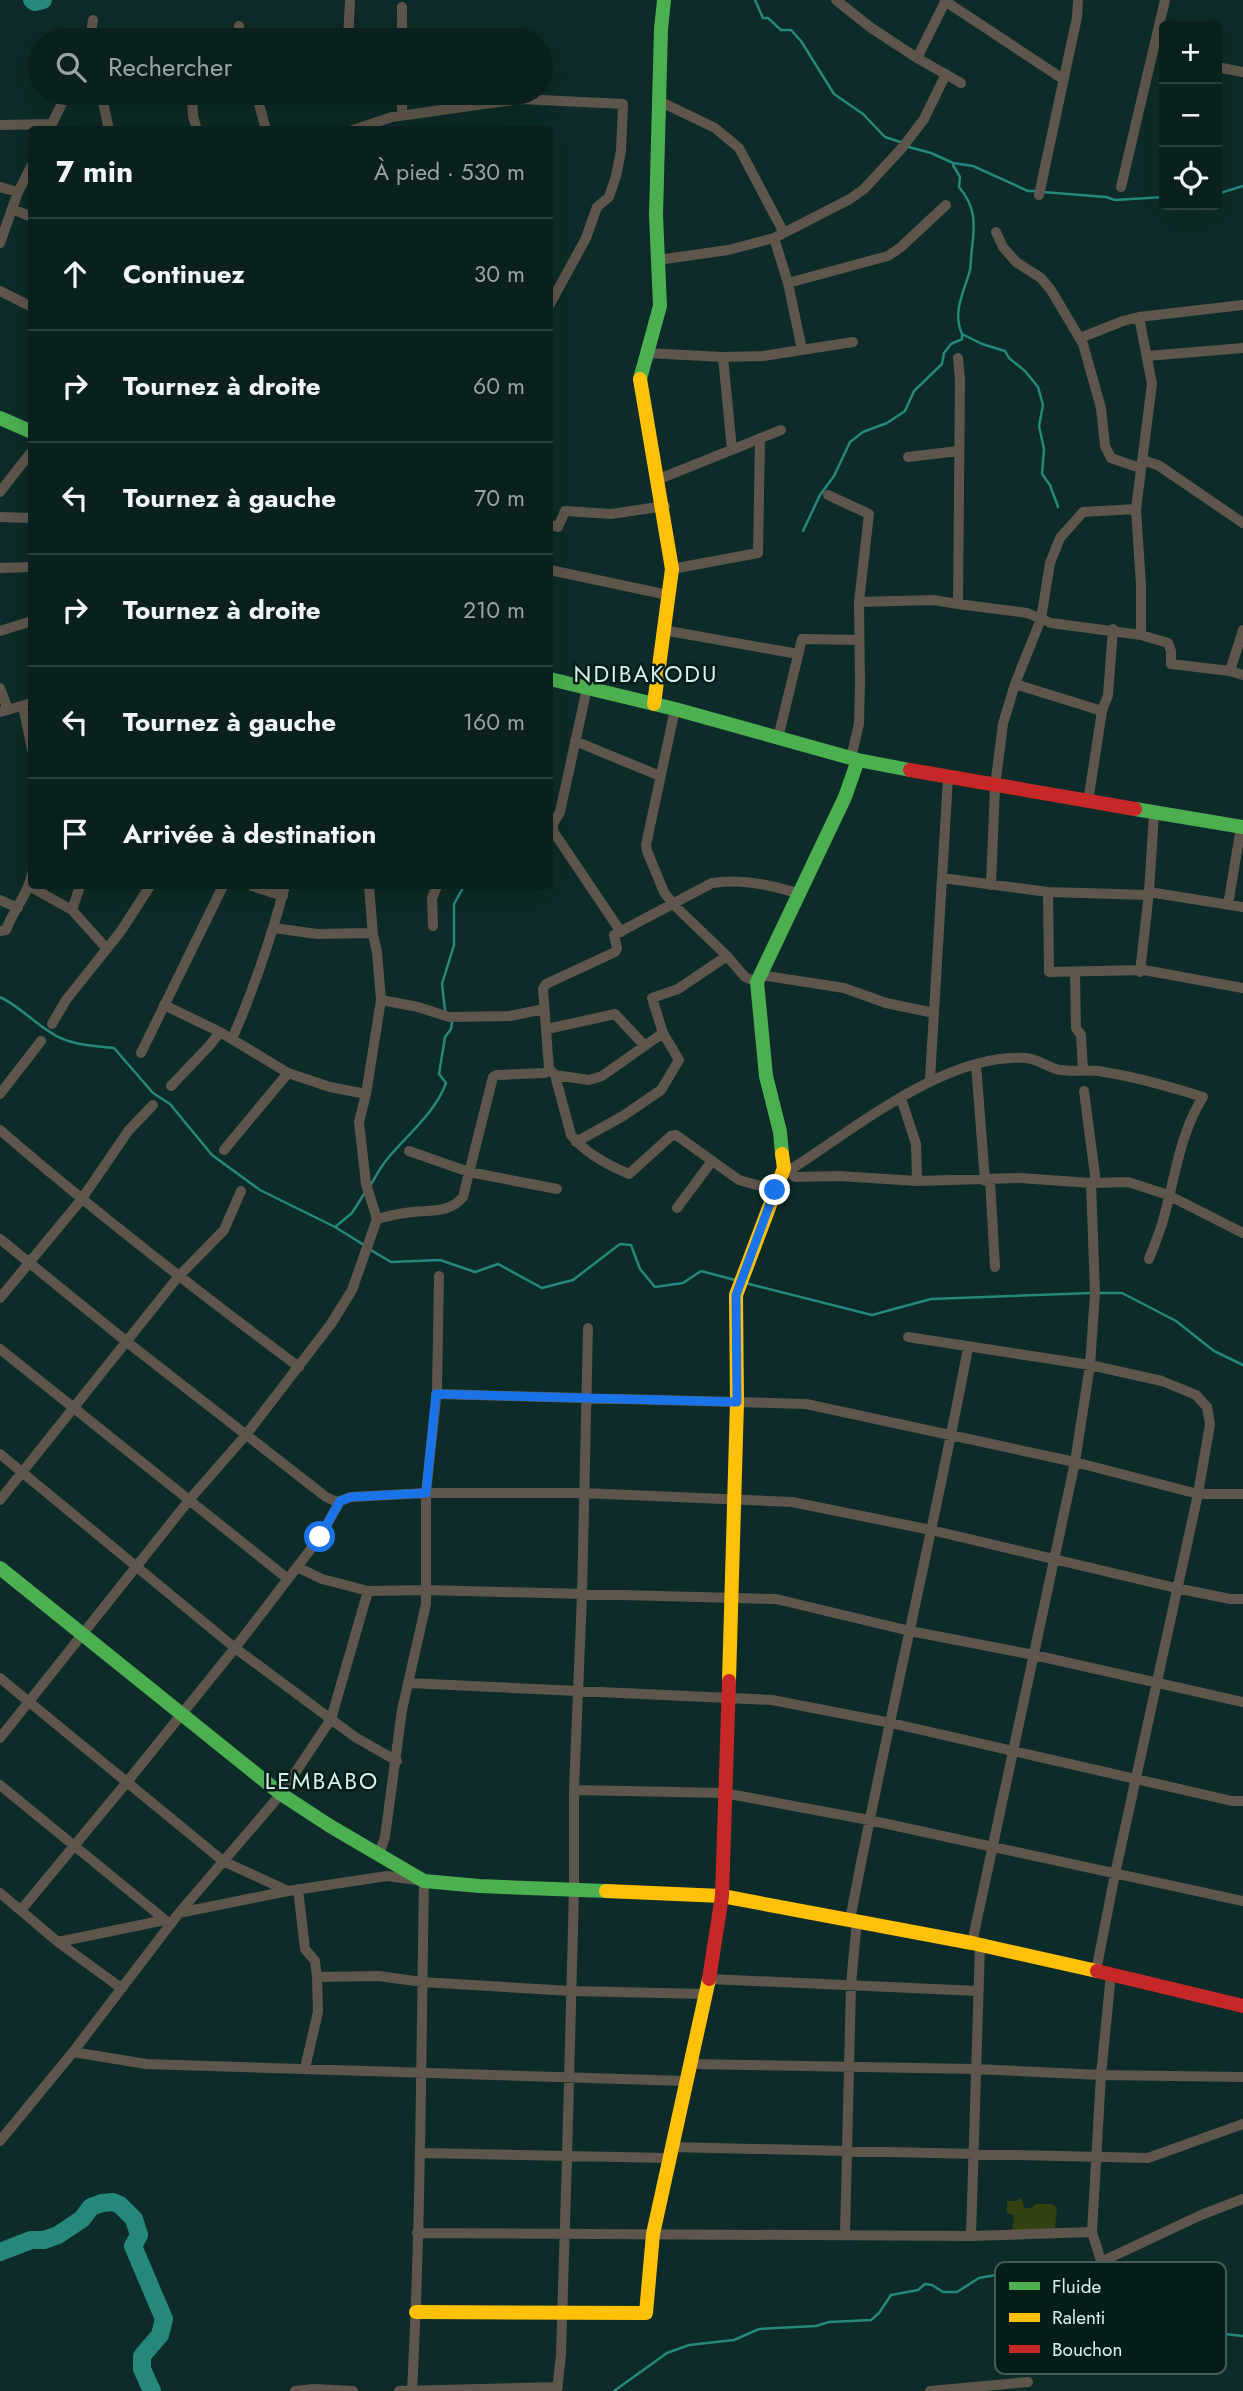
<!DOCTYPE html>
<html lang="fr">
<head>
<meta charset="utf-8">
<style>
  body { margin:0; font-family:Jost,sans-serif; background:#182d2b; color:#f1f3f6 }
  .controls { position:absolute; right:21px; top:21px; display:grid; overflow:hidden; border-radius:7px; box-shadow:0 7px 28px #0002 }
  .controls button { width:63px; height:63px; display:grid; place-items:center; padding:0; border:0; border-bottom:2px solid #2a3e3c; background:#0a201e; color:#f1f3f6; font:35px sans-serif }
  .stop { position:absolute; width:21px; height:21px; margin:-16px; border:5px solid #1a73e8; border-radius:50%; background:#fff }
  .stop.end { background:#1a73e8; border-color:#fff; box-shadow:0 2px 7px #0008 }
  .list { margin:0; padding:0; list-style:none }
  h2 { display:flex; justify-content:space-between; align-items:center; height:91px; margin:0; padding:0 28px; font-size:30px }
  h2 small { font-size:23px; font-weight:400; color:#99a3a4 }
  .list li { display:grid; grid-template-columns:46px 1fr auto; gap:21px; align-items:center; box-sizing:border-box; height:112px; padding:0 28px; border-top:2px solid #2a3e3c }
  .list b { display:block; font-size:26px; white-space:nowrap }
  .list em { font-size:23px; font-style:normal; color:#99a3a4 }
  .icon { flex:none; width:38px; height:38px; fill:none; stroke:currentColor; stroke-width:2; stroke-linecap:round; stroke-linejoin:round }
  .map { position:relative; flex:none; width:1243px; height:2391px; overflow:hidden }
  .search { position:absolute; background:#0a201e; box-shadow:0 7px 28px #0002; left:28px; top:28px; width:525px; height:77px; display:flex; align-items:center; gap:18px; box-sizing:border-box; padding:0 24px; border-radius:38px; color:#99a3a4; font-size:26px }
  .panel { position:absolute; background:#0a201e; box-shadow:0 7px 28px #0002; left:28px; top:126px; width:525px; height:763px; border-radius:7px }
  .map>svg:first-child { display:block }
</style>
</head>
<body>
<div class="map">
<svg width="1243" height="2391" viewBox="0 0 1243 2391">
  <rect width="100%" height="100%" fill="#0d2b28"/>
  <path fill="#314112" d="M1020 2197 1025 2208H1032L1035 2204H1052L1057 2208 1055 2229 1012 2231 1014 2215 1007 2213V2201H1016Z"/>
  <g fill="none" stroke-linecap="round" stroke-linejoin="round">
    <path stroke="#25887b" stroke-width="2.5" d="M755 0 763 18H768L781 30H791L801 41 834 94 863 114 885 137 903 143
      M909 147 931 153 953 163 973 166 1028 191H1036
      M953 165 960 177 959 187C976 207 975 224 972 248 971 256 971 263 970 270 964 293 952 311 962 334L982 344 1005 351 1009 358 1025 371 1038 387 1043 405 1039 426 1044 449 1042 474 1050 485 1058 507
      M1043 192 1106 197 1115 200 1164 197
      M1217 194 1243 186
      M803 531 820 495 834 476 850 442 863 432 887 423 905 411 914 391 942 364 944 353 951 344 962 339V334
      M0 997C19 1006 32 1021 50 1032 68 1045 92 1046 114 1048L153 1093 170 1104 212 1155 260 1190 335 1227 364 1245
      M445 1010 442 984 454 945V904L464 886
      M370 1186C376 1176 381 1166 388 1158 408 1134 435 1113 446 1083L439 1074 445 1037 451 1029 452 1022
      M335 1227 352 1213 364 1194
      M369 1249 391 1262 440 1260 475 1272 498 1264 542 1288 573 1280 620 1244 631 1245 640 1269 655 1287 683 1283 701 1271 735 1280
      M745 1283 872 1315 931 1299 1092 1293
      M1099 1293H1122L1176 1321 1214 1351 1243 1365
      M614 2391 667 2353 689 2345 734 2340 759 2329 816 2326 829 2322 871 2320 879 2313 891 2295 918 2290 925 2284 932 2285 943 2292H957L979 2278 1001 2274 1024 2278 1076 2302 1095 2316 1171 2335 1215 2333 1243 2336"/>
    <path stroke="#25887b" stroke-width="18" d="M32 0 35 2 43 0
      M0 2252 31 2240H44L58 2235 82 2219 91 2207 102 2203 113 2202 120 2205 134 2219 139 2235 133 2246 164 2319 160 2335 142 2356V2369L152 2391"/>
    <path stroke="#5e564c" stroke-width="10" d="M836 0 870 27 917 58 961 83
      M945 1 1063 79
      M239 26 242 40
      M90 40 93 20
      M348 40 350 0
      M402 40V7
      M917 58 946 0
      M1217 67 1243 72
      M101 93 109 130
      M192 93 193 116 197 130
      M256 93 266 130
      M659 101 715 128 739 148 784 233
      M402 115V93
      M0 125 52 124
      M49 130 67 93
      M353 130 392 117 520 99 623 104 621 151 616 176 609 197 597 207 586 238 550 304
      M0 187 18 192
      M1121 187 1165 0
      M1039 195 1077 17 1078 0
      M12 209 32 217
      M996 232 1003 247 1016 262 1041 278 1051 290 1083 344 1101 408 1105 446 1111 458 1140 468
      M774 238 788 283 802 350
      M0 243 18 192 32 165
      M658 260 728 250 774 238 850 199 864 189 902 148 924 119 946 74
      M788 283 888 256 901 247 946 205
      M0 291 32 307
      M1139 317 1152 384 1136 509 1141 585V635
      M1080 338 1123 321 1139 317 1243 305
      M647 353 723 357 763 356 853 342
      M1147 356 1243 348
      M723 357 732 450
      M958 358 960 380 958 604
      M908 457 958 451
      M1142 460 1158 465 1243 523
      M659 479 781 430
      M0 492 32 451
      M828 495 869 514 859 602 860 682 859 724 851 758
      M0 517 32 518
      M550 525 558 527 565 511 611 514 665 506
      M0 568 32 567
      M672 569 758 553 760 438
      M550 570 668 595
      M859 602 933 600 958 604 1027 613 1051 623 1141 635 1168 643 1171 651V664L1230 671 1243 675
      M663 630 798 654
      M0 631 32 621
      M1230 671 1243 630
      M1015 684 1102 711
      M0 688 8 710
      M587 688 560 812 553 824V831L621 932
      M23 706 32 749
      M675 709 646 845 647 851 664 892 673 904 727 956 745 977 757 982
      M0 712 32 703
      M778 738 802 639 859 640
      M575 741 660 776
      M1088 802 1102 711 1108 695 1113 629
      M942 878 1048 892 1149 895
      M991 885 995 786 1003 724 1015 684 1041 619 1050 563 1060 538 1083 512 1136 509
      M29 886 72 910 107 949
      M252 886 283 896
      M369 886 373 935
      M1048 892 1049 972 1144 970 1243 988
      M1149 892 1243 907
      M0 900 18 908
      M1228 905 1241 827
      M72 910 80 886
      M433 926 432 898 437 886
      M0 931 6 930C13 910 28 895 32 874
      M1140 972 1149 892 1154 814
      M1075 973 1076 1028 1081 1035 1083 1070
      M760 975 844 988 886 1003 934 1013
      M381 1000 418 1007 449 1017 510 1016 544 1009
      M164 1005 220 1032 288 1073 330 1087 366 1094
      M52 1024 66 1000 121 931 150 886
      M547 1029 615 1014 645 1046
      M232 1039C254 989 271 938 285 886
      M141 1053 223 886
      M976 1064 985 1181
      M549 1069 555 1075 571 1135C584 1152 610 1166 629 1174L671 1136 676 1135 739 1180 775 1190
      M555 1075 589 1080 602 1076 663 1033 652 998 678 989 727 956
      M930 1079 948 778
      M171 1086 210 1045 220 1032
      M1084 1091 1096 1183
      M0 1094 41 1041
      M901 1098 916 1144 917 1181
      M0 1130C97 1214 197 1291 299 1367
      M576 1142 623 1116 661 1090 679 1060 663 1033
      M224 1150 288 1073
      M409 1151 469 1172 557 1189
      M784 1168H793C857 1127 948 1052 1026 1058 1039 1059 1050 1069 1061 1070 1076 1072 1090 1069 1104 1072 1137 1077 1171 1087 1203 1097 1180 1133 1175 1177 1164 1217 1160 1232 1154 1246 1149 1259
      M784 1168 795 1177 839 1176 917 1181 1020 1178 1091 1183 1128 1182 1168 1195 1243 1233
      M990 1180 995 1267
      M677 1208 712 1161
      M377 1219C386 1217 395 1214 405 1213 426 1209 448 1215 463 1197L493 1077 497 1075 545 1073 549 1069 543 989 546 984 615 952 617 948 614 935 712 883C741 878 772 885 800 894
      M0 1239 127 1342 326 1497 337 1502 351 1497 426 1493H583L792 1502 931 1530 1176 1588 1230 1599H1243
      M0 1298 81 1200 129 1130 153 1105
      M908 1337 1090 1365 1162 1381 1196 1395 1207 1407 1210 1424 1198 1494 1115 1874 1096 1971
      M0 1349 288 1579
      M436 1394 806 1404 1075 1462 1198 1494H1243
      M0 1454 235 1648 355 1737 397 1761
      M0 1500 178 1277 224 1230 241 1191
      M297 1567 322 1579 368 1591 427 1590 776 1599 910 1631 1034 1655 1243 1702
      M0 1678 223 1861 288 1891
      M408 1683 772 1700 891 1723 1232 1801H1243
      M0 1738 190 1499 245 1436 331 1324 352 1290 377 1219 366 1184 359 1122 366 1094 381 1000 377 952 373 935 369 933 317 934 274 928
      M0 1785 170 1924
      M574 1790 724 1793 869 1820 1243 1901
      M379 1854 385 1837 402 1710 426 1604V1493L437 1390 439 1276
      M298 1889 305 1949 315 1961 317 1977 318 2012 305 2068
      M0 1893 58 1942 121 1988
      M21 1910 127 1782 235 1648 320 1537 340 1501
      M179 1913 288 1891 387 1876 424 1881C421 2051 421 2221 412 2391
      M850 1920C886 1728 932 1539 968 1348
      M58 1942 165 1920
      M972 1943 1075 1462 1090 1365 1095 1293 1091 1183
      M1111 1974 1101 2075 1092 2232 1100 2258 1105 2260 1201 2215 1243 2199
      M317 1977 379 1976 422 1982 571 1991 705 1994
      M709 1979 978 1991
      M73 2052 146 2064 686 2081
      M690 2064 975 2069 1101 2075 1243 2077
      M0 2141 73 2052 179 1913 281 1794 331 1719 368 1591
      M671 2147 1148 2158 1243 2124
      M421 2153 668 2158
      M417 2233 971 2236 1092 2232
      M845 2235 851 1984 857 1921
      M971 2236 980 1945
      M295 2391 314 2389 353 2391
      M399 2391 558 2387
      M557 2391 561 2354 567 2157 574 1890V1790L582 1595 588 1328
      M930 2391 1028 2382"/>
    <path stroke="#4caf50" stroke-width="14" d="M640 379 660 306 656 215 661 29 664 0
      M0 418 32 432
      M550 679 675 709 858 760 910 770
      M1135 809 1243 827
      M782 1154 780 1132 766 1076 757 982 845 797 858 760
      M0 1568 281 1794 330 1826 424 1881 479 1886 606 1891"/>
    <path stroke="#ffc107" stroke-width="14" d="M640 379 672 569 654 704
      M729 1681 737 1402 736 1295 784 1168 782 1154
      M606 1891 722 1896 972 1943 1097 1971
      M416 2312 646 2313 653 2234 709 1979"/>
    <path stroke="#c62828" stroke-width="14" d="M910 770 1135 809
      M1097 1971 1243 2006
      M709 1979 722 1896 729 1681"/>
  </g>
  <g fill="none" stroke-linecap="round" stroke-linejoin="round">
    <path stroke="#1a73e8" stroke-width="9" d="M320 1537 340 1501 351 1497 426 1493 436 1394 737 1402 736 1295 775 1190"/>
  </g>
  <g text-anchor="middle" stroke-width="5" stroke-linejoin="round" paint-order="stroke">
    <g font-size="23" letter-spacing="2" fill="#d6f1eb" stroke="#061c18">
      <text x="646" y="682">NDIBAKODU</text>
      <text x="322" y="1789">LEMBABO</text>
    </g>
  </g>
  <rect x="995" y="2262" width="231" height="112" rx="10" fill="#061c18" stroke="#445c57" stroke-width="2"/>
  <rect x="1009" y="2282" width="31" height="8" fill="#4caf50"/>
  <rect x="1009" y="2313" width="31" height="9" fill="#ffc107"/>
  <rect x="1009" y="2345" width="31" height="8" fill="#c62828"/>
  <g font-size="19" fill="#d6f1eb">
    <text x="1052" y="2293">Fluide</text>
    <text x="1052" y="2324">Ralenti</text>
    <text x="1052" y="2356">Bouchon</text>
  </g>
</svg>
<div class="controls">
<button>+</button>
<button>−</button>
<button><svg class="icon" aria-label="locate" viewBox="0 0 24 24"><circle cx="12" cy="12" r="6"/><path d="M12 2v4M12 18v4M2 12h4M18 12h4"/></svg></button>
</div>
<div class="stop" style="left:320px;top:1537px"></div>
<div class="stop end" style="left:775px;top:1190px"></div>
<div class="search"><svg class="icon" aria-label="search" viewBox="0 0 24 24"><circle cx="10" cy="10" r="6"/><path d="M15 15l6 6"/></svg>Rechercher</div>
<section class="panel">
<h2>7 min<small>À pied · 530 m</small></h2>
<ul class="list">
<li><svg class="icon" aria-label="ahead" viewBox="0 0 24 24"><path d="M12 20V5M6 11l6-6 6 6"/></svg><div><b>Continuez</b></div><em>30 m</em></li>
<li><svg class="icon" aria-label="right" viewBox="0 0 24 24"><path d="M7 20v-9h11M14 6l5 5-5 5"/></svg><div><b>Tournez à droite</b></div><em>60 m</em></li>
<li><svg class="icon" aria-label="left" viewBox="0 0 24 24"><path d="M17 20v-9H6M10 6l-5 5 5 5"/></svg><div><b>Tournez à gauche</b></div><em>70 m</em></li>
<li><svg class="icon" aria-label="right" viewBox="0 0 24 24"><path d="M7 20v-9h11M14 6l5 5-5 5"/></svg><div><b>Tournez à droite</b></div><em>210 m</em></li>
<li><svg class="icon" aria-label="left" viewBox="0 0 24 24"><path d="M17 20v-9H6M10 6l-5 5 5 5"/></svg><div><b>Tournez à gauche</b></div><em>160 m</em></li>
<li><svg class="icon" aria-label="arrive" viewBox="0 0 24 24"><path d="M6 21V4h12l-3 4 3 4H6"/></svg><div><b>Arrivée à destination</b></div></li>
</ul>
</section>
</div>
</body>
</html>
